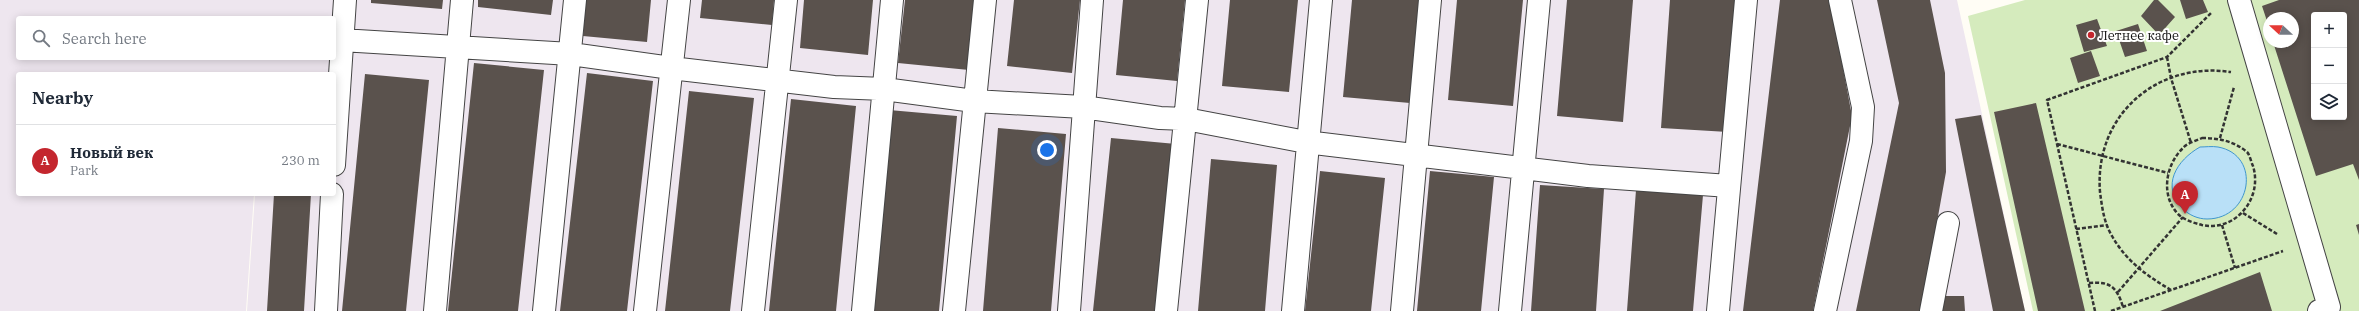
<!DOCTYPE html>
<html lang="en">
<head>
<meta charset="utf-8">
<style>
  body { margin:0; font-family:"IBM Plex Serif",serif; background:#f2f2f3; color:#1f2937 }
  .controls { position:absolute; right:12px; top:12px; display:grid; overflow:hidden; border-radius:4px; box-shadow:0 2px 10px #0003 }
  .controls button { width:36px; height:36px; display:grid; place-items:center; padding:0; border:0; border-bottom:1px solid #e0e1e3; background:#fff; color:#1f2937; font:20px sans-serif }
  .compass { position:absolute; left:2263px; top:12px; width:36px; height:36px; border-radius:50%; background:#fff; box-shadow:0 2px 10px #0003; rotate:291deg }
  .you { position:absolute; left:1047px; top:150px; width:14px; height:14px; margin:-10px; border:3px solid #fff; border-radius:50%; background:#1a73e8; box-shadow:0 0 0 6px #1a73e833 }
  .badge { display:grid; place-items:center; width:26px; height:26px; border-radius:50%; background:#c4262e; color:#fff; font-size:13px; font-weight:700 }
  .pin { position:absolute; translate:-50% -33px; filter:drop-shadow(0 1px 2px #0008) }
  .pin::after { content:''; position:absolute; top:21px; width:14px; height:12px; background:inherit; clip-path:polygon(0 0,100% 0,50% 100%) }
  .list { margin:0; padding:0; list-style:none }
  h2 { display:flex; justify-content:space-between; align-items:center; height:52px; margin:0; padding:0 16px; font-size:17px }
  h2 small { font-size:13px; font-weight:400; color:#747a83 }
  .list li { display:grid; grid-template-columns:26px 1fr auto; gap:12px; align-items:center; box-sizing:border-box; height:72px; padding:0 16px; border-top:1px solid #e0e1e3 }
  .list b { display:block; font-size:15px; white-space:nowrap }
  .list p { margin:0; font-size:13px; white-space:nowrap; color:#747a83 }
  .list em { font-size:13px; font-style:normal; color:#747a83 }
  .icon { flex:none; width:22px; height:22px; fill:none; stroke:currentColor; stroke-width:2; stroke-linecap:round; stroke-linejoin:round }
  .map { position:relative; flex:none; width:2359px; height:311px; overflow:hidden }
  .search { position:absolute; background:#fff; box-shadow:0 2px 10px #0003; left:16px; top:16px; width:320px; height:44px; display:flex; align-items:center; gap:10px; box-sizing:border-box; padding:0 14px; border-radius:4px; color:#747a83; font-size:15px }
  .panel { position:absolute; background:#fff; box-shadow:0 2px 10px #0003; left:16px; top:72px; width:320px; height:124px; border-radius:4px }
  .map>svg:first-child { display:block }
</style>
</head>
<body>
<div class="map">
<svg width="2359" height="311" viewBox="0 0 2359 311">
  <rect width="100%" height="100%" fill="#fffdf5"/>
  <path fill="#eee6ef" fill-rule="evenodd" d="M0 0H1957L2025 311H247L255 194H334V74H18V194H254L246 311H0ZM18 18H334V58H18Z"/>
  <path fill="#d5ebbd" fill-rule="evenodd" d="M2025 0H2359V311H2033L1968 16ZM2314 15H2344V117H2314ZM2269 18H2293V42H2269Z"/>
  <path fill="#b9e0f7" stroke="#3f96cf" d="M2200 147C2205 147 2212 146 2218 147 2262 155 2252 219 2207 219 2198 219 2189 215 2183 209 2160 186 2177 160 2200 147Z"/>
  <path fill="#5a524d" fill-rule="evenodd" d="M371 0H443L442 9 371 3Z
    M478 0H553L551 15 478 7Z
    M586 0H651L647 42 583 36Z
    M702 0H774L772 25 700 18Z
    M804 0H873L868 55 800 48Z
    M905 0H975L969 70 898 63Z
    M1014 0H1080L1072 73 1007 66Z
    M1123 0H1185L1177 81 1116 75Z
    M1230 0H1298L1289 92 1222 86Z
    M1352 0H1420L1410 103 1343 97Z
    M1457 0H1523L1513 106 1448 100Z
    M1567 0H1633L1623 122 1557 116Z
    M1670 0H1737L1728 132 1661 128Z
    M1780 0H1830L1852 116 1813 311H1743Z
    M1877 0H1930L1945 73 1946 172 1921 311H1856L1899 103Z
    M2154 0H2158L2175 17 2159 35 2141 16Z
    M2180 0H2203L2208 12 2186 19Z
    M2279 0H2359V180L2353 164 2316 176 2273 42H2293V18H2269V27L2262 6ZM2314 15H2344V117H2314Z
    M2097 19 2107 46 2084 52 2076 25Z
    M2138 24 2147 51 2125 57 2116 31Z
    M2091 51 2100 76 2078 83 2070 58Z
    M474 63 544 70 518 311H448Z
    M587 73 653 81 627 311H560Z
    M365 74 429 80 406 311H342Z
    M689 91 754 98 730 311H665Z
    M791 99 856 106 836 311H769Z
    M2036 103 2085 311H2038L1994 112Z
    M889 110 957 116 939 311H870Z
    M1981 115 2025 311H1993L1955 119Z
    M998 128 1066 134 1051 311H983Z
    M1111 138 1176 144 1159 311H1093Z
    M1211 159 1277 165 1265 311H1198Z
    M1320 171 1385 178 1371 311H1305Z
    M1430 171 1494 177 1481 311H1417Z
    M1540 185 1604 189 1596 311H1531Z
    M1636 190 1703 195 1693 311H1627Z
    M274 194H311L304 311H267Z
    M2359 224V235L2356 225Z
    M2260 272 2272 311H2160Z
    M1940 296H1964L1965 311H1942Z"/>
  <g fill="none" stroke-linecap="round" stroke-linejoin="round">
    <defs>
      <path id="minor" d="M2239 0 2329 307 2319 311
        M341 40 571 54 671 68 834 87 884 89 974 101 1083 107 1160 118 1186 119 1306 142 1588 176 1729 186
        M334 165 345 0
        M326 311 332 194
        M435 311 462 0
        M544 311 575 0
        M645 311 679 0
        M753 311 786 0
        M863 311 892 0
        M954 311 985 0
        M1069 311 1092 0
        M1166 311 1197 0
        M1293 311 1321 0
        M1402 311 1430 0
        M1510 311 1539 0
        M1718 311 1746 0
        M1825 311 1861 141 1863 107 1840 0
        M1931 311 1948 223"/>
    </defs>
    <use href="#minor" stroke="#444" stroke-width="24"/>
    <path stroke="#333" stroke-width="2.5" stroke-dasharray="4 2" stroke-linecap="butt" d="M2167 57 2171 78 2191 143
      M2202 138C2218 138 2234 141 2247 152 2250 155 2251 162 2253 166 2263 198 2236 232 2202 225 2194 223 2184 220 2178 214 2160 195 2166 164 2183 148 2187 143 2196 141 2202 138Z
      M2220 138 2234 87
      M2057 144 2168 173
      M2243 213 2277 234
      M2222 225 2235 268
      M2076 229 2107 225
      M2089 283C2110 281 2117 287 2123 307
      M2171 290C2147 276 2126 261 2112 236 2104 223 2102 207 2100 192 2094 116 2156 61 2231 72
      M2118 292 2183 217
      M2095 311 2047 100 2167 57 2212 12
      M2111 311 2283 251"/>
    <use href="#minor" stroke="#fff" stroke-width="22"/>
  </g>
  <circle fill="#c4262e" stroke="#fff" stroke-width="1.5" cx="2091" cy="35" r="4"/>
  <g text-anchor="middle" stroke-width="4" stroke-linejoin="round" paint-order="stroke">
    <g font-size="13" fill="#111" stroke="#fff" text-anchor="start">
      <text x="2099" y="40">Летнее кафе</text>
    </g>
  </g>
</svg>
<div class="controls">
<button>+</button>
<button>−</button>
<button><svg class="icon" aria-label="layers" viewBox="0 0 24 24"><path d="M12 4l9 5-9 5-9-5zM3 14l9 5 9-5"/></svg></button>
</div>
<svg class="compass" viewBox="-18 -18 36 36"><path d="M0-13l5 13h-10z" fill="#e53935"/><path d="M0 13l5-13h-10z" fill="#747a83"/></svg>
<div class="you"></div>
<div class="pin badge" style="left:2185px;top:214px">A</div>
<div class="search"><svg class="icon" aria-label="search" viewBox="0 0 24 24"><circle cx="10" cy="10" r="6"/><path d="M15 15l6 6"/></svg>Search here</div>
<section class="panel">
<h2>Nearby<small></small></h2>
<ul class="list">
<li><span class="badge">A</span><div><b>Новый век</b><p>Park</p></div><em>230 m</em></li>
</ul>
</section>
</div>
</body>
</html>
